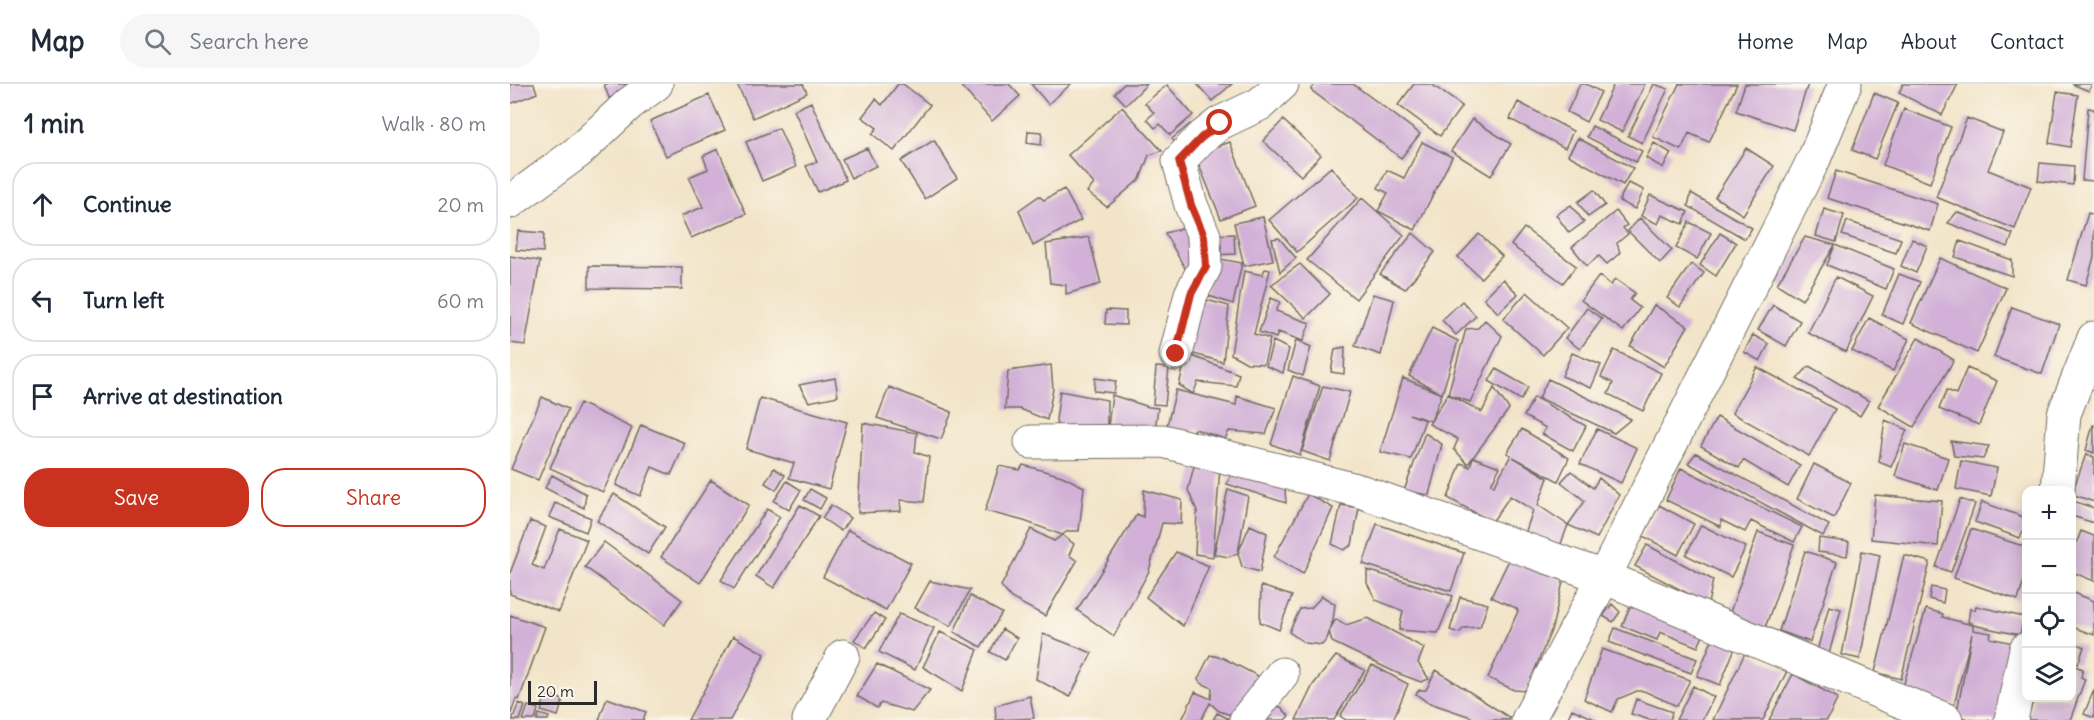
<!DOCTYPE html>
<html lang="en">
<head>
<meta charset="utf-8">
<style>
  body { margin:0; font-family:Delius,sans-serif; background:#f6f6f7; color:#1f2937 }
  .controls { position:absolute; right:18px; bottom:18px; display:grid; overflow:hidden; border-radius:12px; box-shadow:0 3px 15px #0003 }
  .controls button { width:54px; height:54px; display:grid; place-items:center; padding:0; border:0; border-bottom:2px solid #e0e1e3; background:#fff; color:#1f2937; font:30px sans-serif }
  .scale { position:absolute; left:18px; bottom:15px; width:69px; box-sizing:border-box; padding-left:6px; border:3px solid #2b2b2b; border-top:0; font-size:16px; line-height:21px; white-space:nowrap; color:#2b2b2b; -webkit-text-stroke:4px #fbf7ec; paint-order:stroke }
  .stop { position:absolute; width:18px; height:18px; margin:-14px; border:4px solid #c8321e; border-radius:50%; background:#fff }
  .stop.end { background:#c8321e; border-color:#fff; box-shadow:0 2px 6px #0008 }
  .list { margin:0; padding:0; list-style:none }
  h2 { display:flex; justify-content:space-between; align-items:center; height:78px; margin:0; padding:0 24px; font-size:26px }
  h2 small { font-size:20px; font-weight:400; color:#747a83 }
  .list li { display:grid; grid-template-columns:39px 1fr auto; gap:18px; align-items:center; box-sizing:border-box; height:84px; margin:0 12px 12px; padding:0 12px; border:2px solid #e0e1e3; border-radius:24px }
  .list b { display:block; font-size:22px; white-space:nowrap }
  .list em { font-size:20px; font-style:normal; color:#747a83 }
  .actions { display:flex; gap:12px; padding:18px 24px }
  .actions a { flex:1; padding:14px 0; border:2px solid #c8321e; border-radius:24px; text-align:center; font-size:21px; color:#c8321e }
  .actions .main { background:#c8321e; color:#fff }
  .icon { flex:none; width:33px; height:33px; fill:none; stroke:currentColor; stroke-width:2; stroke-linecap:round; stroke-linejoin:round }
  .map { position:relative; flex:none; width:1584px; height:636px; overflow:hidden }
  header { display:flex; align-items:center; gap:36px; box-sizing:border-box; height:84px; padding:0 30px; background:#fff; border-bottom:2px solid #e0e1e3 }
  header strong { font-size:28px }
  nav { display:flex; gap:33px; margin-inline-start:auto; font-size:21px }
  .search { width:420px; height:54px; background:#f6f6f7; display:flex; align-items:center; gap:15px; box-sizing:border-box; padding:0 21px; border-radius:33px; color:#747a83; font-size:22px }
  main { display:flex }
  aside { flex:1; background:#fff }
  .map>svg:first-child { display:block }
</style>
</head>
<body>
<header>
<strong>Map</strong>
<div class="search"><svg class="icon" aria-label="search" viewBox="0 0 24 24"><circle cx="10" cy="10" r="6"/><path d="M15 15l6 6"/></svg>Search here</div>
<nav><a>Home</a><a>Map</a><a>About</a><a>Contact</a></nav>
</header>
<main>
<aside>
<h2>1 min<small>Walk · 80 m</small></h2>
<ul class="list">
<li><svg class="icon" aria-label="ahead" viewBox="0 0 24 24"><path d="M12 20V5M6 11l6-6 6 6"/></svg><div><b>Continue</b></div><em>20 m</em></li>
<li><svg class="icon" aria-label="left" viewBox="0 0 24 24"><path d="M17 20v-9H6M10 6l-5 5 5 5"/></svg><div><b>Turn left</b></div><em>60 m</em></li>
<li><svg class="icon" aria-label="arrive" viewBox="0 0 24 24"><path d="M6 21V4h12l-3 4 3 4H6"/></svg><div><b>Arrive at destination</b></div></li>
</ul>
<div class="actions"><a class="main">Save</a><a>Share</a></div>
</aside>
<div class="map">
<svg width="1584" height="636" viewBox="0 0 1584 636">
  <rect width="100%" height="100%" fill="#fbf7ec"/>
  <filter id="ink" filterUnits="userSpaceOnUse"><feTurbulence type="fractalNoise" baseFrequency=".0167" numOctaves="2"/><feDisplacementMap in="SourceGraphic" scale="12" xChannelSelector="R" yChannelSelector="G"/><feConvolveMatrix kernelMatrix="1 2 1 2 8 2 1 2 1" color-interpolation-filters="sRGB"/></filter>
  <filter id="wash" filterUnits="userSpaceOnUse"><feTurbulence type="fractalNoise" baseFrequency=".008" numOctaves="4" result="noise"/><feDisplacementMap in="SourceGraphic" scale="24" xChannelSelector="R" yChannelSelector="G"/><feGaussianBlur stdDeviation="1.35" result="paint"/><feColorMatrix in="noise" values="0 0 0 0 0 0 0 0 0 0 0 0 0 0 0 0 0 1.4 0 .05"/><feComposite in="paint" operator="in"/></filter>
  <g filter="url(#wash)">
    <rect width="100%" height="100%" fill="#f2e4c8"/>
    <g id="blocks">
      <path fill="#d2b0d7" d="M0 0H24L27 9 0 20Z
        M94 0H123L125 5 99 14Z
        M227 0H293L297 9 243 34Z
        M388 0H393L420 21 384 67 362 50 367 44 352 33 366 15 372 21Z
        M449 0H499L510 12 482 37Z
        M521 0H561L538 20Z
        M614 0H637L616 21 605 9Z
        M687 0H722L702 17Z
        M805 0H843L910 50 891 74 801 6Z
        M904 0H921L952 22 930 52 888 21Z
        M1070 0H1076L1091 8 1076 38 1057 28Z
        M1104 0H1135L1112 48 1087 36Z
        M1144 0 1158 5 1132 59 1118 52Z
        M1169 0H1227L1199 58 1179 49 1171 66 1143 53Z
        M1235 0H1298L1283 46 1226 27Z
        M1393 0H1448L1432 31 1389 9Z
        M1562 0H1582L1579 7Z
        M657 1 683 31 660 51 650 40 645 44 637 35 644 29 635 19Z
        M1547 8 1568 11 1560 63 1539 59Z
        M1364 9 1388 19 1365 75 1342 66Z
        M199 11 215 46 156 72 140 37Z
        M301 18 336 96 308 108 296 82 307 78 284 26Z
        M1008 18 1063 47 1055 64 1000 35Z
        M612 23 652 67 639 71 630 95 597 123 577 108 584 100 558 71Z
        M1578 24 1584 25V97L1572 96Z
        M1394 25 1441 43 1420 99 1373 81Z
        M1457 34 1493 48 1478 86 1521 103 1505 145 1426 113Z
        M962 35 1001 60 981 92 941 67Z
        M773 36 811 71 791 92 753 57Z
        M680 40 688 50 670 65 662 55Z
        M1082 42 1132 67 1126 78 1077 53Z
        M269 44 286 83 252 97 236 58Z
        M518 47 532 48 531 61 517 59Z
        M1068 54 1123 84 1113 101 1058 71Z
        M424 56 447 94 415 115 391 77Z
        M720 58 745 122 711 135 685 71Z
        M912 58 942 73 905 146 868 127 878 109 868 104 877 86 894 94Z
        M1144 59 1161 69 1153 84 1136 74Z
        M357 64 366 82 341 94 332 75Z
        M1236 64 1264 82 1233 131 1205 113Z
        M208 65 236 130 181 154 171 132 193 123 179 93 198 85 193 72Z
        M1530 79 1564 82 1563 101 1528 97Z
        M821 83 848 114 787 168 759 136Z
        M1326 87 1428 120 1420 147 1317 114Z
        M1118 99 1134 106 1125 125 1109 117Z
        M554 105 571 136 523 162 509 126 529 112 534 116Z
        M1084 106 1095 121 1078 133 1068 118Z
        M1181 109 1242 144 1235 155 1178 122Z
        M1140 111 1178 128 1173 140 1152 131 1148 140 1131 132Z
        M852 114 894 151 846 215 797 176Z
        M1061 121 1074 138 1059 149 1046 131Z
        M1314 125 1334 131 1326 158 1306 152Z
        M1106 127 1117 141 1113 144 1118 150 1107 159 1110 169 1097 180 1089 172 1077 182 1062 163Z
        M1447 128 1503 150 1498 163 1438 139Z
        M1578 129 1584 131V173L1576 201 1558 196Z
        M753 133 763 176 734 182 724 139Z
        M1130 134 1162 166 1150 179 1118 147Z
        M1337 137 1391 155 1386 169 1332 151Z
        M1179 138 1201 149 1187 175 1166 164Z
        M676 143 690 190 680 193 655 149Z
        M1014 144 1066 182 1053 199 1001 161Z
        M8 147 34 149 33 168 6 166Z
        M903 149 925 168 895 205 870 190Z
        M1210 149 1226 159 1206 192 1190 181Z
        M724 150 725 170 702 171 701 151Z
        M969 150 992 172 971 194 948 173Z
        M579 153 591 200 556 210V201L540 199 536 160Z
        M1295 153 1325 161 1292 216 1267 200Z
        M769 154 786 174 770 188 762 155Z
        M1402 155 1417 162 1406 189 1391 182Z
        M1450 157 1502 176V192L1445 173Z
        M1325 161 1384 185 1376 205 1317 181Z
        M0 172 30 177 15 261 0 259Z
        M705 174 732 179 723 220 696 211Z
        M1430 174 1496 204 1467 269 1401 239Z
        M790 180 820 210 796 234 761 201Z
        M1181 180 1194 189 1170 223 1157 214Z
        M79 182 172 183V205L79 204Z
        M755 185 760 186 744 250 760 255 754 280 737 279 721 270 734 187 752 191Z
        M1389 190 1410 198 1393 240 1372 231Z
        M1089 192 1101 201 1105 195 1125 209 1120 216 1130 224 1113 247 1071 216Z
        M1326 193 1363 212 1336 268 1298 249Z
        M993 195 1008 210 988 229 974 214Z
        M1017 208 1057 244 1033 271 993 235Z
        M863 210 884 216 871 271 845 262Z
        M685 213 719 222 713 278 673 267Z
        M761 214 770 218 766 227 800 239 793 257 768 248 766 254 749 248Z
        M952 217 966 232 946 251 932 236Z
        M1144 221 1178 242 1154 283 1120 262Z
        M1263 221 1290 237 1276 262 1248 246Z
        M1502 223 1549 240 1532 290 1484 273Z
        M1077 224 1092 235 1070 265 1055 254Z
        M596 226 616 227V241L595 240Z
        M1359 234 1399 255 1383 287 1342 267Z
        M975 236 992 252 960 318 938 310 956 245 968 244Z
        M922 244 948 257 932 310 899 292Z
        M1243 251 1259 260 1250 277 1234 268Z
        M1408 254 1444 276 1404 343 1368 322Z
        M786 256 801 263 793 292 778 286Z
        M763 257 779 265 773 289 756 282Z
        M835 263 834 290 821 288 825 265Z
        M1104 266 1151 289 1133 327 1098 310 1103 299 1091 293Z
        M1062 269 1091 281 1081 304 1052 292Z
        M677 270 729 290 726 302 688 298 683 310 669 301Z
        M541 281 543 305 537 336 510 325H495L498 287Z
        M1299 282 1359 317 1350 332 1287 295Z
        M646 283 659 284 655 321 643 320Z
        M1247 283 1325 325 1299 372 1222 329Z
        M1457 284 1487 297 1469 341 1429 325 1437 306 1446 310Z
        M986 285 1018 303 1011 316 979 297Z
        M783 292 810 302 790 371 761 360Z
        M325 294 328 312 299 318 289 301Z
        M585 294 606 297 604 309 584 307Z
        M893 294 932 310 921 337 899 330 915 336 901 375 870 368Z
        M1038 295 1121 335 1104 349 1029 314Z
        M813 302 840 308 820 377 792 367Z
        M379 303 442 328 431 355 367 334Z
        M984 304 999 325 958 380 944 365 948 355 919 340 938 310 972 328Z
        M666 306 726 321 727 312 766 324 756 350 719 347 715 355 685 345 679 355 656 345Z
        M550 307 597 316V349L548 346 546 336Z
        M602 311 639 323 648 324 644 353 597 349Z
        M32 313 58 325 28 396 1 385Z
        M1024 313 1076 342 1063 367 1032 350 1036 344 1014 332Z
        M250 314 337 338 319 405 279 394 284 379 236 365Z
        M70 319 122 344 93 408 40 384Z
        M1207 333 1290 381 1278 403 1233 376 1229 384 1191 362Z
        M1375 336 1397 346 1381 383 1369 378Z
        M353 339 407 349 405 368 419 373 414 418 390 416 391 427 348 429Z
        M131 341 175 359 161 391 142 383 130 412 106 401Z
        M1583 341H1584V369L1576 366Z
        M1012 345 1059 374 1048 397 1003 373 1038 394 1028 421 1058 441 1049 465 1015 450 1023 426 1000 412 982 438 938 414 951 379 960 383 963 373 990 383 981 400 984 402 1001 371 997 369Z
        M1087 345 1127 364 1111 399 1070 380Z
        M915 349 932 360 919 411 894 407Z
        M1441 357 1479 362 1473 375 1444 372Z
        M1395 360 1438 374 1428 406 1385 392Z
        M1186 369 1319 441 1313 452 1178 379Z
        M1576 370 1584 373V418L1562 410Z
        M1451 377 1487 384 1481 412 1446 405Z
        M726 380 774 392 776 419 717 400Z
        M1304 380 1341 399 1324 434 1287 415Z
        M513 381 552 392 574 403 569 447H558L552 451 514 437 475 427 489 382 510 386Z
        M684 382 710 384 703 473 685 470 687 427 678 406Z
        M264 384 275 391 266 406 255 399Z
        M1171 384 1292 443 1284 458 1241 437 1235 448 1211 436V443L1156 416Z
        M1061 387 1083 404 1089 394 1109 411 1087 454 1058 441 1075 417 1051 398Z
        M42 391 76 410 74 424 35 404Z
        M201 396 239 421 190 499 151 473Z
        M277 397 291 406 279 426 264 417Z
        M300 405 316 414 310 425 294 416Z
        M718 405 738 412 728 469 718 473 704 470Z
        M634 406 672 416 671 440 652 439 639 487 604 552 567 526 627 430 633 433Z
        M104 410 155 443 138 470 87 437Z
        M798 410 823 424 793 490 764 473Z
        M1365 411 1432 417 1428 462 1361 455Z
        M1450 415 1465 420 1441 488 1426 483Z
        M1563 417 1584 424V439L1562 432Z
        M1472 418 1516 434V448L1513 447 1510 454 1465 438Z
        M45 419 81 434 76 448 39 433Z
        M290 421 309 432 264 504 246 492Z
        M321 421 340 434 331 447 312 434Z
        M831 421 849 424 842 461 834 466 822 460Z
        M1149 421 1184 440 1168 471 1133 452Z
        M257 425 270 433 224 505 211 496Z
        M20 437 36 443 22 481 34 486 50 445 77 456 49 528 0 510V489Z
        M867 440 954 469 941 507 853 480Z
        M740 441 757 449 750 488 732 483 728 469Z
        M1191 441 1236 463 1221 493 1176 471Z
        M521 445 544 457 552 451 564 460 559 471 567 477 535 532 501 514 491 502Z
        M1461 445 1516 463V490L1508 516 1444 494Z
        M338 446 401 479 376 526 313 493Z
        M1571 447 1584 452V497L1562 488V471Z
        M1248 448 1284 461 1255 544 1219 531Z
        M1309 454 1339 458 1337 472 1308 468Z
        M94 458 172 516 154 541 75 483Z
        M1137 461 1203 496 1198 520 1125 482Z
        M1295 467 1327 478 1300 558 1269 547Z
        M1352 467 1370 471 1350 575 1332 571Z
        M666 468 699 482 673 542 636 513Z
        M1394 471 1420 478 1391 595 1365 588Z
        M999 476 1054 494 1042 544 1016 607 1004 606 978 594 1008 527 1006 524 981 513Z
        M857 486 943 512 928 549 889 546 893 527 866 516 857 499Z
        M420 497 460 506 441 542 405 524Z
        M751 502 782 512 769 546 750 538Z
        M1421 503 1435 506 1433 519 1419 515Z
        M1562 508 1584 517V551L1562 543Z
        M460 512 492 529 471 563 444 548Z
        M812 512 825 520 823 536 817 555 812 561 795 559 779 548 790 525 801 524Z
        M950 513 978 520 970 543 954 544 949 549 940 546Z
        M1122 518 1195 547 1188 563 1150 548 1147 556 1112 542Z
        M1102 520 1110 528 1103 538 1093 532Z
        M1319 522 1331 525 1318 574 1306 571Z
        M1466 522 1514 533 1510 551 1463 541V546L1481 549 1480 554 1512 561 1497 636H1464L1446 632 1462 550 1444 621 1392 606 1416 525 1433 530 1432 533 1462 541V539L1458 538 1460 525 1465 526Z
        M364 529 375 536 356 564 344 556Z
        M389 530 424 544 405 586 369 568Z
        M0 531 35 543 9 616 6 615 0 632Z
        M858 534 914 564 908 579 919 595 911 598 887 589 822 558 819 547 826 535 836 541Z
        M1105 544 1187 575 1181 589 1099 558Z
        M492 545 507 554 495 576 480 568Z
        M430 548 468 566 452 607 413 583Z
        M1205 549 1227 559 1210 601 1187 592Z
        M533 550 582 569 560 613 526 595Z
        M223 552 255 570 220 636H178Z
        M1562 558 1574 563 1568 580 1562 577Z
        M1092 565 1180 596 1167 622 1134 607H1127L1108 615 1102 628 1074 615Z
        M1236 567 1277 587 1253 636H1203Z
        M700 571 713 574 750 593 730 634 709 627 700 619 691 636H672L685 608 701 615 702 604 691 599 688 595Z
        M826 572 855 586 824 636H786L803 601Z
        M367 580 420 606 402 628 371 619 367 624 347 612Z
        M862 581 898 600 883 636H836L830 632Z
        M1562 581 1573 585 1571 593 1575 595 1560 636H1517L1524 614H1562Z
        M926 586 1000 634 999 636H960L961 633 917 618 906 610 909 606H916Z
        M1283 590 1328 614 1317 636H1259Z
        M1183 602 1204 613 1192 636H1166Z
        M1584 606V634L1574 630Z
        M36 610 53 616 48 632 31 627Z
        M520 612 524 634 486 636 485 622Z
        M97 614 136 628 133 636H89Z
        M1126 615 1162 628 1160 636H1140L1121 630Z
        M9 619 15 622 10 636H2Z
        M18 622 28 625 25 636H13Z
        M765 622 771 623 779 632 775 636H755Z
        M1062 625 1087 636H1057Z
        M707 629 721 636H703Z
        M29 630 39 633 38 636H27Z"/>
    </g>
  </g>
  <g filter="url(#ink)">
    <use href="#blocks" fill-opacity="0" stroke="#716c62" stroke-width="1.5"/>
    <g fill="none" stroke-linecap="round" stroke-linejoin="round">
      <defs>
        <path id="minor" d="M0 118 68 68 119 20 146 0
          M666 270 681 210 695 183 694 152 681 121 669 77 691 54 710 39 750 20 772 0
          M521 358 653 357 850 407 1094 493 1436 636
          M1548 406 1554 330 1584 254
          M299 636 333 572
          M736 636 772 590
          M1018 636 1094 493 1304 75 1335 0
          M1501 636 1516 565"/>
      </defs>
      <use href="#minor" stroke="#716c62" stroke-width="35"/>
      <use href="#minor" stroke="#fff" stroke-width="33"/>
    </g>
  </g>
  <g fill="none" stroke-linecap="round" stroke-linejoin="round" filter="url(#ink)">
    <path stroke="#c8321e" stroke-width="8" d="M666 270 681 210 696 183 694 152 681 121 669 77 691 54 710 39"/>
  </g>
</svg>
<div class="controls">
<button>+</button>
<button>−</button>
<button><svg class="icon" aria-label="locate" viewBox="0 0 24 24"><circle cx="12" cy="12" r="6"/><path d="M12 2v4M12 18v4M2 12h4M18 12h4"/></svg></button>
<button><svg class="icon" aria-label="layers" viewBox="0 0 24 24"><path d="M12 4l9 5-9 5-9-5zM3 14l9 5 9-5"/></svg></button>
</div>
<div class="scale">20 m</div>
<div class="stop" style="left:710px;top:39px"></div>
<div class="stop end" style="left:666px;top:270px"></div>
</div>
</main>
</body>
</html>
